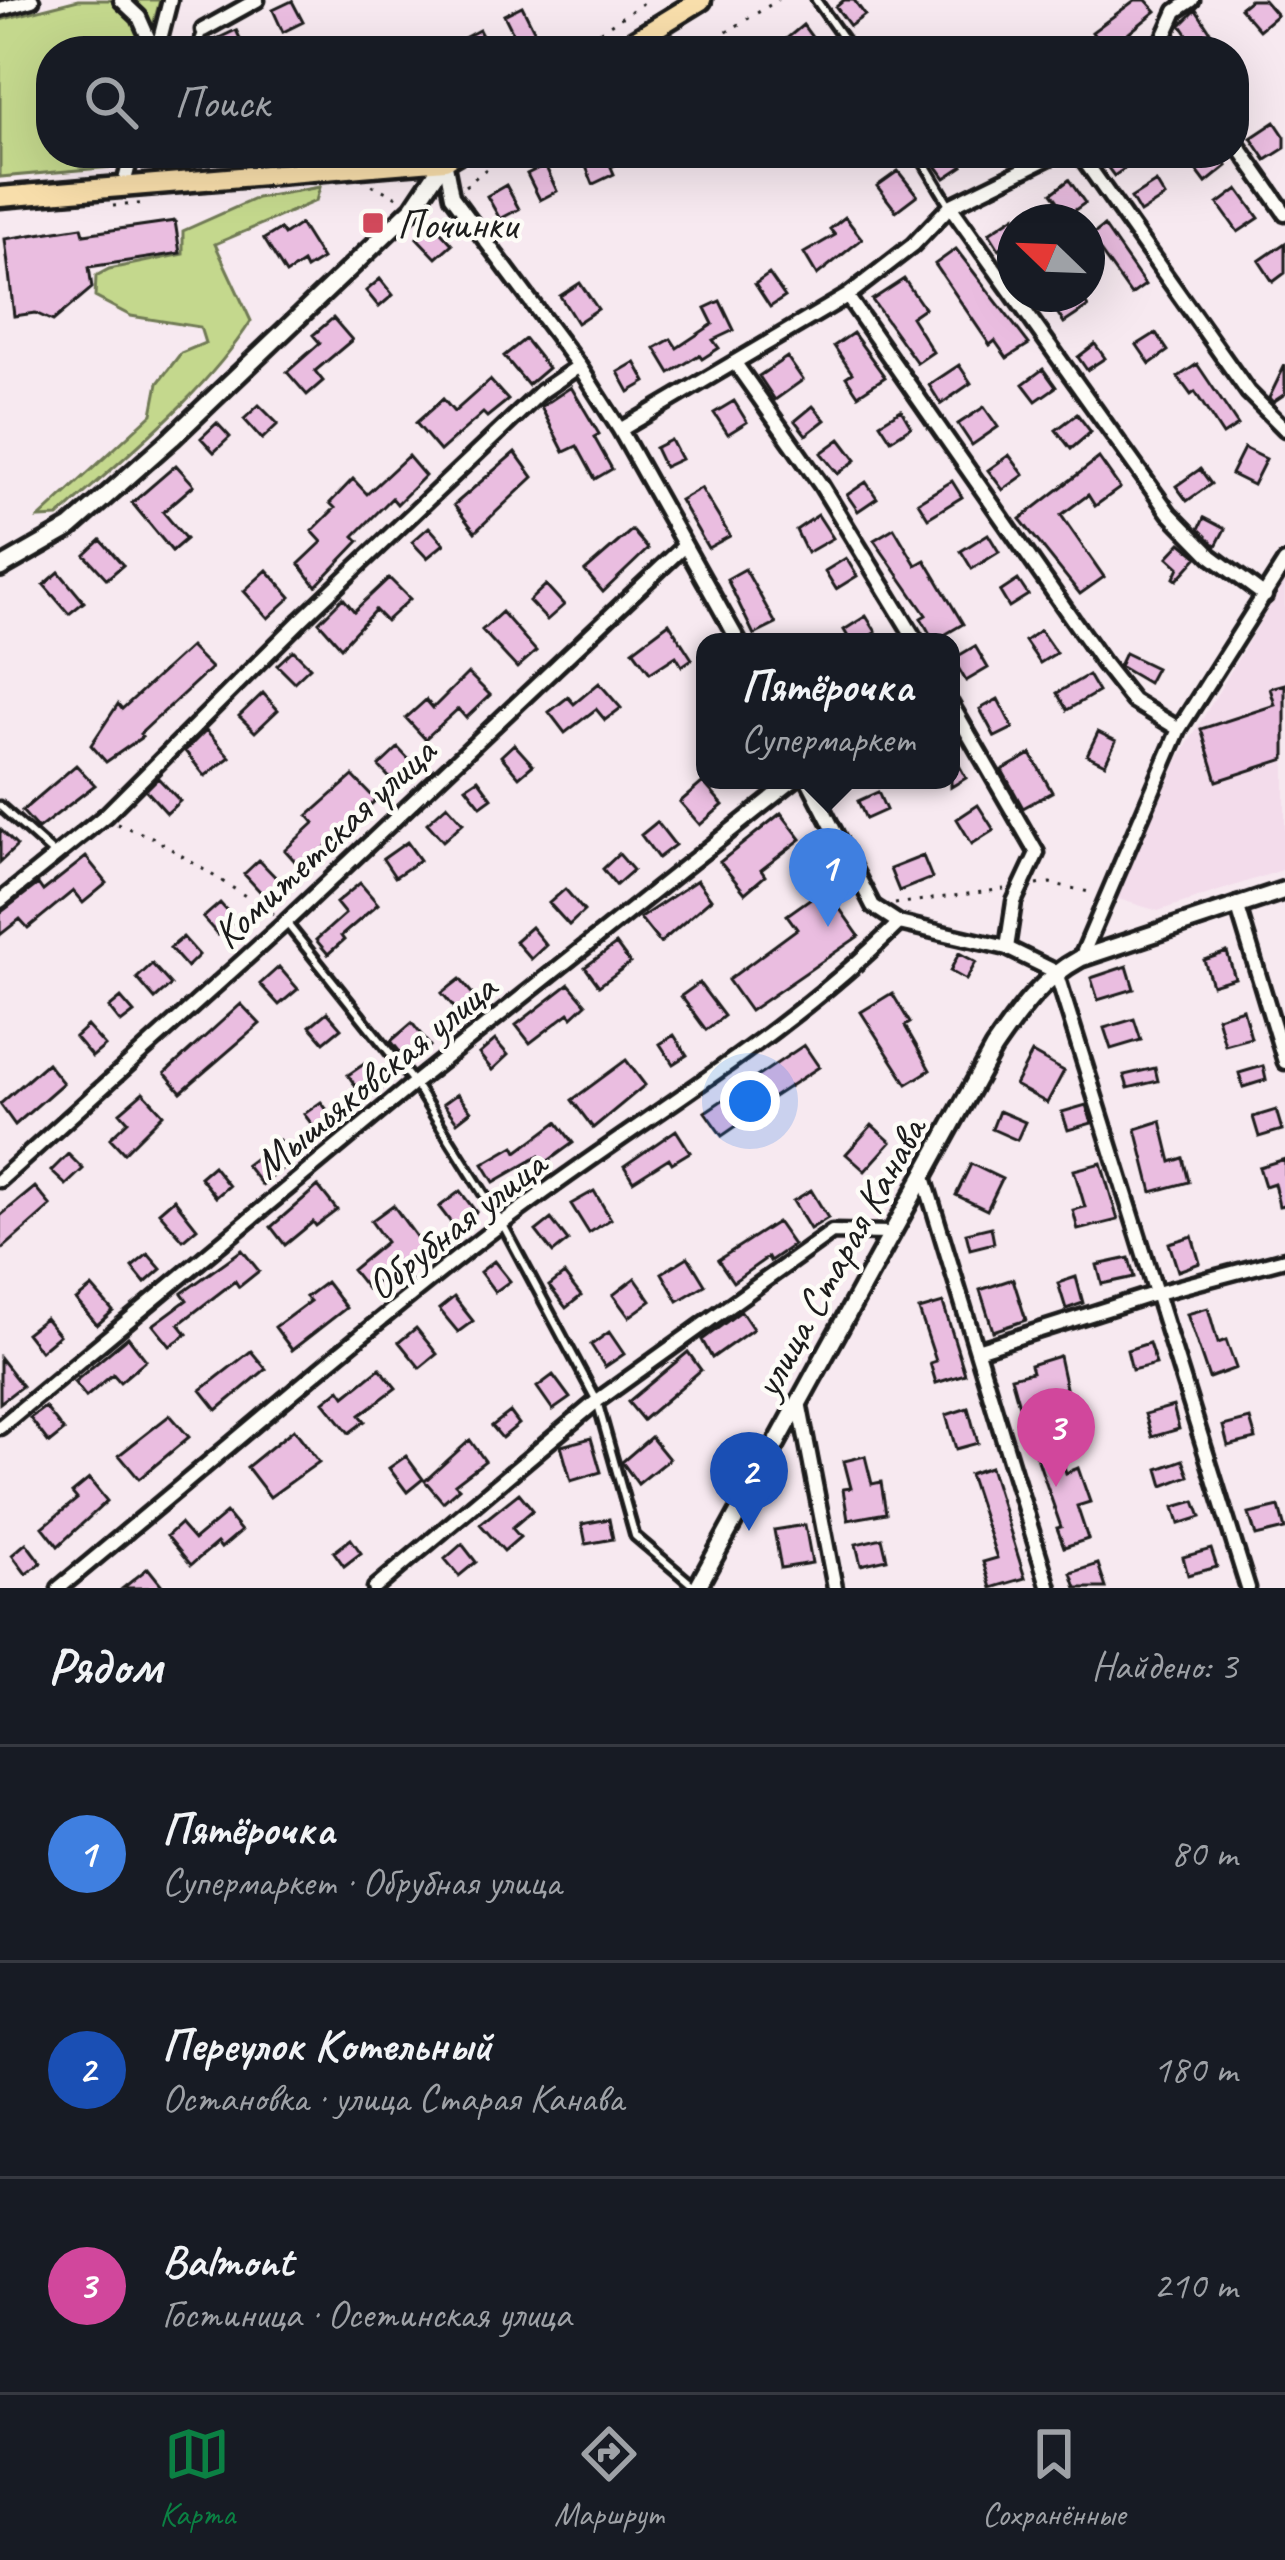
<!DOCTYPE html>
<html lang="ru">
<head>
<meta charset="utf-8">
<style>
  body { margin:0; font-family:Caveat,sans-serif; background:#20242c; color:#f1f3f6 }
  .compass { position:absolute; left:997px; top:204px; width:108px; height:108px; border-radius:50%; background:#171b24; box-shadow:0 12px 48px #0002; rotate:293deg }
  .you { position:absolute; left:750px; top:1101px; width:42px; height:42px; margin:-30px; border:9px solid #fff; border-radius:50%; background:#1a73e8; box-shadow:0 0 0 18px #1a73e833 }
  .badge { display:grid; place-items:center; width:78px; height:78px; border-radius:50%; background:#0b8043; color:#fff; font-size:39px; font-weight:700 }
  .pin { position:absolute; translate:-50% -99px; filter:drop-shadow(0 3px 6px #0008) }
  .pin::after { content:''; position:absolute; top:63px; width:42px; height:36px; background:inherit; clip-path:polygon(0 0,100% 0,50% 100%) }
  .popup { position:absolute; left:696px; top:633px; width:264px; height:156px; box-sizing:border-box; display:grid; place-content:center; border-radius:24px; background:#171b24; filter:drop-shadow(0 3px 9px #0005); font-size:39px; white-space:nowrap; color:#9ea1a6 }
  .popup b { font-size:45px; color:#f1f3f6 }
  .popup::after { content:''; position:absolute; left:50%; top:100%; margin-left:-24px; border:24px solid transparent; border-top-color:#171b24 }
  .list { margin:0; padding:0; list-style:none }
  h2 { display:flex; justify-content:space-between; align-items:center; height:156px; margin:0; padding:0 48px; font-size:51px }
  h2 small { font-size:39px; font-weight:400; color:#9ea1a6 }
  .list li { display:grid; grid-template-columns:78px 1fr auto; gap:36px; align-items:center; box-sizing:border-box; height:216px; padding:0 48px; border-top:3px solid #363941 }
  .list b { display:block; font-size:45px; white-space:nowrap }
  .list p { margin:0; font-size:39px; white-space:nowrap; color:#9ea1a6 }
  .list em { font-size:39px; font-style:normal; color:#9ea1a6 }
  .icon { flex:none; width:66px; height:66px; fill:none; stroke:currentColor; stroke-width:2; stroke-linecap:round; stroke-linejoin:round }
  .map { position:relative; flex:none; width:1285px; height:1588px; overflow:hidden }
  .search { position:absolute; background:#171b24; box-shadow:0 12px 48px #0002; left:36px; right:36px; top:36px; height:132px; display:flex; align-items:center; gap:30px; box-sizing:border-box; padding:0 42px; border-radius:48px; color:#9ea1a6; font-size:45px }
  .sheet { height:804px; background:#171b24 }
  nav { display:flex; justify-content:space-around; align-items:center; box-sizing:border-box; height:168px; border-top:3px solid #363941; background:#171b24; font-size:33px; color:#9ea1a6 }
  nav a { display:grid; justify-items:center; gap:6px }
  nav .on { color:#0b8043 }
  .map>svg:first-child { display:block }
</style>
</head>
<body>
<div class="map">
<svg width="1285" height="1588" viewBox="0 0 1285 1588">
  <rect width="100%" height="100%" fill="#f7e9f0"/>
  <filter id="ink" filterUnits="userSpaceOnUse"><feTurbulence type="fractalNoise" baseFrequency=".00833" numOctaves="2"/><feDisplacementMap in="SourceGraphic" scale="24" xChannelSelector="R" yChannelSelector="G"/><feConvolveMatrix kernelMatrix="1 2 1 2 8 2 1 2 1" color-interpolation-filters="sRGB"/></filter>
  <g filter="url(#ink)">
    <path fill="#f3dceb" d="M1285 580V869L1158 911 1115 898 1179 758Z"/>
    <path fill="#c4d88d" stroke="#707a54" stroke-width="3" d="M78 0H160L146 51H51V153H116L112 167 0 177V20Z
      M320 187 316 201 215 244 251 321C202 397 125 456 58 517L39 518 152 414 158 383 181 353 205 343 200 327 131 316 95 297 96 276 109 269 183 254V231L257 198Z"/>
    <path fill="#eabde0" stroke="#1c1c1c" stroke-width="3" d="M844 0H854L865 15 850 26 836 7Z
      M1135 0H1146L1156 11 1107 51H1078L1096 38 1092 32Z
      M1250 0H1264L1277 15 1259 30 1240 8Z
      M292 1 303 22 283 32 273 10Z
      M522 6 535 32 517 41 504 15Z
      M1196 10 1212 34 1195 46 1181 25Z
      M803 25 822 51H769L785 40Z
      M236 30 246 51H223L217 39Z
      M479 30 490 51H469L462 39Z
      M1275 122 1285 137V148L1266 160 1251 138Z
      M609 153H640L611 167 614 174 593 184 585 164Z
      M927 153H954L963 166 945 178Z
      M1097 153H1147L1114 176Z
      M1196 153H1217L1227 166 1206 183 1188 159Z
      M545 165 557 191 540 200 527 174Z
      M898 171 917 195 896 211 877 186Z
      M1069 180 1085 203 1068 215 1052 193Z
      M1156 182 1165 197 1140 213 1131 198Z
      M506 185 519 209 500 219 487 196Z
      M1238 189 1259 218 1238 232 1218 204Z
      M1015 216V239L999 249 989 233Z
      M845 217 862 239 817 275 804 253 835 235 830 229Z
      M175 221 180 253 89 267 92 288 53 321 35 313 14 316 5 239 82 227 84 234Z
      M433 223 452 244 436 258 417 238Z
      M300 224 322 259 306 269 303 263 286 274 264 239 280 229 284 235Z
      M1104 226 1145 285 1131 295 1090 237Z
      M1285 243V273L1273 282 1259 261Z
      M956 249 1029 344 1007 358 995 341 990 345 935 264Z
      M769 274 785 297 770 307 755 284Z
      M380 279 393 295 379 307 366 291Z
      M904 279 924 308 911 317 933 352 917 363 872 300Z
      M580 283 598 309 577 323 560 296Z
      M1074 294H1080L1088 307 1064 323 1054 308Z
      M720 301 734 330 713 340 719 348 702 359 699 355 670 373 655 348 671 339 677 348 713 324 705 308Z
      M333 318 352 340 315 371 323 381 307 395 287 372 320 343 313 335Z
      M853 333 885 377 858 395 846 377 852 373 834 346Z
      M1156 333 1168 351 1150 364 1137 345Z
      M525 339 548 368 528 385 504 356Z
      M1095 344 1105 358 1087 370 1078 357Z
      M787 357 803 380 775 400 759 376Z
      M635 362 646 382 629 392 618 372Z
      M1197 364 1238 425 1223 435 1195 392 1191 395 1178 377Z
      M959 365 971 383 941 404 929 385Z
      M1285 365V394L1273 402 1269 398Z
      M1043 369 1056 387 1036 401 1023 384Z
      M490 380 508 400 487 417 483 413 440 451 416 423 443 399 454 412Z
      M571 387 599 434 594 437 612 469 595 479 577 446 564 452 541 407Z
      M734 401 747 422 728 434 714 413Z
      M259 405 278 424 262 439 244 419Z
      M813 406 825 420 806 435 795 421Z
      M984 407 998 427 972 445 958 424Z
      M901 410 911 427 891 440 880 423Z
      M1077 414 1091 432 1071 449 1056 430Z
      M217 423 230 437 214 452 201 438Z
      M840 439 856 460 838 474 821 453Z
      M671 440 681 459 664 467 655 448Z
      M1244 448 1266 459 1253 485 1231 474Z
      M515 452 533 477 475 532 454 505Z
      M1009 455 1024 475 1003 490 988 470Z
      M408 456 425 476 397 504 392 498 354 536 359 541 316 586 299 564 322 542 312 531 335 508 330 503 353 479 367 494Z
      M1099 458 1120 488 1095 506 1088 495 1061 515 1104 577 1080 594 1020 519Z
      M176 465 194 485 163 512 186 539 172 551 132 503Z
      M1200 469 1211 484 1187 501 1176 486Z
      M952 481 962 497 928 518 918 502Z
      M866 482 877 498 858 511 847 495Z
      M701 488 730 536 708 548 680 500Z
      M818 515 833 538 807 553 796 530Z
      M1204 518 1225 529 1216 546 1199 529Z
      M429 527 444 544 427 558 412 542Z
      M894 528 916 565 925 560 963 624 934 641 921 618 926 615 874 540Z
      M632 530 648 549 603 592 585 571Z
      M988 534 999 552 972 569 961 551Z
      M101 540 123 565 107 579 85 555Z
      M1181 543 1198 557 1177 580 1174 578 1179 567 1168 557Z
      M846 558 857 576 836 589 825 571Z
      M745 569 776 624 754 635 727 579Z
      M267 570 291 597 268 618 244 591Z
      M59 572 84 602 69 614 44 585Z
      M389 578 410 599 386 621 375 610 341 647 319 622 343 598 354 611Z
      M1018 580 1028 595 1009 607 1000 592Z
      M546 585 564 605 547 620 529 601Z
      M502 612 536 651 517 668 482 630Z
      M866 616 876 632 860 642H851L844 630Z
      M669 623 692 659 682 666 676 656 650 673 633 650Z
      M1040 630 1056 653 1040 663 1025 641Z
      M975 646 988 668 966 681 953 659Z
      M190 647 211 668 140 734 142 737 106 762 91 745 118 704 122 709Z
      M293 650 310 667 294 682 277 665Z
      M1125 653 1156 668 1148 683 1119 666Z
      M468 673 490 695 466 718 458 709 425 739 406 718 426 700 433 708Z
      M1088 675 1098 692 1067 710 1057 693Z
      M599 683 621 708 605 720 596 709 565 733 549 712 568 697 574 704Z
      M1285 684V759L1217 781 1201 729 1275 705 1270 688Z
      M263 693 278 710 255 732 239 716Z
      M998 699 1013 728 995 737 980 709Z
      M206 730 230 757 205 776 185 751Z
      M1098 732 1116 741 1105 764 1087 755Z
      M514 744 533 765 519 777 501 756Z
      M398 748 414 765 394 783 379 766Z
      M951 751 966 778 951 787Z
      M1031 754 1052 792 1023 808 1002 770Z
      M76 765 95 785 38 829 22 811Z
      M353 776 376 800 302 869 285 850 314 823 308 816Z
      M158 778 180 801 167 813 146 790Z
      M478 779 492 798 481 806 466 787Z
      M703 782 723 805 700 825 680 802Z
      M878 792 886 810 866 819 858 801Z
      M447 805 463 823 443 841 427 823Z
      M978 805 994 830 972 844 957 819Z
      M781 813 801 839 761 870 765 876 745 893 720 862Z
      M657 822 675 845 658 858 641 835Z
      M0 829 17 846 0 862Z
      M407 842 420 860 395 877 383 859Z
      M619 854 633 870 616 885 603 869Z
      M923 856 932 878 899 891 890 869Z
      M86 857 107 883 83 903 73 891 28 928 20 919 0 935V913L38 884 43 891Z
      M259 860 283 885 267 899 244 874Z
      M697 880 711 899 660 943 640 918Z
      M360 883 378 904 341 936 344 940 328 954 316 940 345 914 336 903Z
      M825 888 859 936 750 1011 728 980 797 929 787 915Z
      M565 889 584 911 569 925 549 903Z
      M220 903 235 920 218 935 203 918Z
      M531 927 546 945 531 959 515 941Z
      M183 937 199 955 187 967 170 948Z
      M616 944 630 963 599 986 585 967Z
      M1227 952 1235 978 1212 985 1204 960Z
      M959 953 976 962 966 980 950 971Z
      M152 964 171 985 155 999 137 978Z
      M1127 966 1134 989 1098 1000 1091 978Z
      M279 967 298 989 279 1005 260 984Z
      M460 979 481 1004 463 1018 442 993Z
      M699 983 724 1016 706 1030 681 996Z
      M569 984 586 1004 572 1017 569 1013 530 1043 516 1025Z
      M892 993 910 1023 905 1026 930 1070 907 1084 861 1012Z
      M121 998 134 1013 121 1023 109 1008Z
      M241 1004 260 1024 181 1092 165 1073Z
      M1243 1009 1251 1038 1225 1045 1217 1017Z
      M327 1012 341 1028 324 1042 310 1026Z
      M1134 1019 1141 1040 1111 1049 1104 1028Z
      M412 1023 430 1046 409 1063 391 1041Z
      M87 1026 105 1046 92 1057 75 1037Z
      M674 1035 687 1055 673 1064 660 1044Z
      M495 1040 508 1055 492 1070 479 1054Z
      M804 1045 819 1067 743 1117 745 1120 722 1136 705 1112Z
      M1032 1053 1064 1071 1047 1103 1015 1085Z
      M626 1060 645 1085 593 1128 572 1100Z
      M47 1063 63 1083 15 1125 0 1104Z
      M364 1064 381 1089 365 1100 348 1075Z
      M1263 1066 1266 1080 1243 1087 1239 1073Z
      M1155 1068 1158 1081 1128 1088 1124 1075Z
      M143 1092 163 1114 124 1153 110 1138 128 1121 120 1112Z
      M457 1094 471 1111 457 1122 443 1104Z
      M321 1102 336 1122 320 1135 304 1114Z
      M1086 1105 1092 1123 1068 1130 1062 1112Z
      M1276 1110 1282 1130 1259 1137 1253 1117Z
      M999 1111 1025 1122 1017 1140 992 1129Z
      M1161 1121 1171 1162 1183 1158 1189 1182 1152 1192 1136 1129Z
      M557 1122 573 1143 544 1164 539 1156 494 1182 483 1164 514 1146 517 1152Z
      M872 1125 891 1142 865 1171 846 1154Z
      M676 1130 690 1152 672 1163 669 1158 633 1181 624 1166Z
      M279 1140 294 1159 262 1185 246 1165Z
      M68 1154 83 1169 66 1185 51 1171Z
      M1285 1159V1205L1279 1206 1274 1183 1265 1186 1259 1167Z
      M1101 1163 1118 1220 1078 1230 1073 1210 1085 1207 1074 1170Z
      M971 1164 1002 1179 987 1210 956 1195Z
      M213 1166 229 1186 216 1197 200 1177Z
      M318 1186 337 1210 316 1226 313 1222 285 1245 271 1227Z
      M35 1187 51 1206 0 1251V1216Z
      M811 1190 828 1218 810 1229 793 1201Z
      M460 1191 476 1212 455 1228 439 1207Z
      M594 1191 611 1219 589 1233 571 1204Z
      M174 1199 197 1228 183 1240 159 1212Z
      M393 1205 423 1246 367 1289 352 1270 386 1242 371 1221Z
      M551 1219 568 1241 553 1253 536 1231Z
      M777 1222 793 1245 770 1261 768 1257 733 1282 718 1260Z
      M991 1227 994 1243 970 1249 966 1233Z
      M1192 1236 1200 1263 1178 1271 1169 1243Z
      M242 1250 259 1271 239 1287 235 1281 179 1324 187 1334 170 1346 153 1325 187 1300 182 1293Z
      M148 1254 161 1269 145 1283 132 1267Z
      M688 1257 705 1285 678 1301 662 1273Z
      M1129 1258 1134 1277 1102 1284 1097 1265Z
      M494 1261 510 1281 495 1292 480 1272Z
      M564 1274 581 1296 566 1308 549 1286Z
      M1076 1277 1083 1303 1066 1309 1058 1283Z
      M635 1278 651 1301 629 1317 613 1295Z
      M1013 1279 1026 1320 993 1331 980 1290Z
      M326 1282 346 1308 292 1350 275 1327 310 1301 306 1297Z
      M92 1287 113 1311 97 1325 76 1300Z
      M454 1297 473 1321 458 1332 439 1309Z
      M943 1303 965 1374 936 1383 930 1363 936 1361 919 1310Z
      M1208 1308 1218 1343 1226 1340 1236 1368 1209 1378 1187 1314Z
      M741 1311 753 1329 712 1358 702 1340Z
      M45 1318 59 1335 40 1351 26 1333Z
      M416 1328 437 1354 420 1368 399 1342Z
      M609 1332 624 1354 605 1367 591 1345Z
      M128 1337 146 1360 120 1382 113 1374 86 1397 74 1382Z
      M1149 1343 1156 1364 1132 1370 1127 1350Z
      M251 1351 266 1369 217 1410 201 1390Z
      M688 1352 701 1370 643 1420 628 1402Z
      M1059 1356 1066 1388 1038 1396 1040 1403 1020 1409 1011 1377 1032 1372 1030 1365Z
      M0 1358 22 1386 0 1403Z
      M380 1368 396 1388 360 1415 365 1421 349 1433 324 1402 340 1389 345 1396Z
      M553 1375 570 1398 553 1410 537 1387Z
      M1173 1406 1179 1429 1152 1437 1145 1414Z
      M45 1407 64 1431 49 1443 30 1418Z
      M968 1408 978 1443 956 1449 946 1415Z
      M510 1412 519 1424 502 1438 492 1426Z
      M170 1415 189 1437 139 1479 119 1455Z
      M1250 1419 1256 1439 1228 1446 1223 1426Z
      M1051 1426 1066 1473 1078 1468 1090 1502 1077 1506 1088 1539 1064 1547 1057 1528 1061 1527 1029 1434Z
      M294 1429 319 1462 270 1497 247 1467Z
      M651 1437 669 1459 638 1484 622 1462Z
      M591 1438 601 1472 571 1481 561 1446Z
      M470 1440 485 1461 455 1484 459 1488 443 1502 425 1481Z
      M406 1456 423 1479 407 1492 389 1468Z
      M865 1456 872 1484 881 1482 886 1513 848 1520 843 1489 851 1488 844 1461Z
      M1183 1460 1189 1476 1163 1486 1158 1469Z
      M990 1467 1025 1578 991 1588 983 1562 997 1558 969 1474Z
      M89 1479 107 1501 58 1546 43 1527 77 1499 72 1493Z
      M519 1493 533 1510 512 1528 520 1537 504 1551 480 1524Z
      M1195 1501 1201 1517 1179 1524 1174 1507Z
      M1279 1507 1285 1529 1256 1536 1249 1514Z
      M226 1513 241 1531 221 1548 217 1543 191 1565 167 1536 180 1524 194 1540Z
      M609 1519 613 1539 586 1544 582 1524Z
      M805 1525 812 1563 781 1568 774 1530Z
      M882 1538 887 1559 861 1565 856 1544Z
      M351 1539 361 1553 344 1566 334 1552Z
      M26 1543 41 1563 26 1574 12 1555Z
      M462 1544 476 1562 459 1576 445 1559Z
      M1211 1549 1217 1567 1188 1575 1183 1557Z
      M1098 1564 1106 1588H1076L1071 1573Z
      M148 1568 164 1588H123Z"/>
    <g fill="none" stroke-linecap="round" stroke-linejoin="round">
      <defs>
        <path id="service" d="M816 0 852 51
          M195 51 203 30
          M918 153 950 206
          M131 165 147 153
          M0 806 55 855
          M288 925 414 1083 502 1223 597 1401 635 1536 696 1588"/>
        <path id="minor" d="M121 0 139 17 154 51
          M0 9 32 0
          M203 30 257 0
          M157 51 170 0
          M1158 51 1176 11 1192 0
          M1234 140 1285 213
          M1079 153 1248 392 1285 429
          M445 160 452 196 579 366 620 430 739 642
          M123 188 132 153
          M950 206 1169 513 1211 556 1265 596
          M847 296 1103 663 1133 701 1179 729
          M735 363 821 485 917 642
          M620 430 847 296 913 245 950 206 1058 153
          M951 704 1037 853 1014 902 1007 948
          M808 780 873 906 899 923 1007 948 1056 972 1248 1588
          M0 901 106 815 301 620 541 392 579 366
          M1237 904 1285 1062
          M1081 958 1179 729 1285 562
          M924 1177 1049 1588
          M0 1180 286 922 684 546
          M977 1350 1157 1293 1285 1259
          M799 1402 835 1588
          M0 1427 414 1083 794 780
          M59 1588C206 1467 350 1340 501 1224 633 1123 780 1042 899 923
          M375 1588 597 1401 832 1232 891 1233"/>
        <path id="tertiary" d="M0 568 70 528 172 438 413 208 445 160
          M697 1588 993 1049C1019 1011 1040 980 1081 958L1285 890"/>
        <path id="primary" d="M618 51 701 0
          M0 197 445 160 457 153"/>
      </defs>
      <use href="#service" stroke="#1c1c1c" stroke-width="15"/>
      <use href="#minor" stroke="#1c1c1c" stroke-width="21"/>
      <use href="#tertiary" stroke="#1c1c1c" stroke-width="24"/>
      <use href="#primary" stroke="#1c1c1c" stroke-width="27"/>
      <path stroke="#1c1c1c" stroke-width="3" stroke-dasharray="3 9" stroke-linecap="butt" d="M570 51 648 0
        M696 51 778 0
        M372 185 401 199
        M465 186 506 153
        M113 206 147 203
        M117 824 152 837 274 914
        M1037 885 1050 883 1093 893
        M895 904 1004 889"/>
      <use href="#service" stroke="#fdfcf7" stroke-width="6"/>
      <use href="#minor" stroke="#fdfcf7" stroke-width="12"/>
      <use href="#tertiary" stroke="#fdfcf7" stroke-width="15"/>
      <use href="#primary" stroke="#f8deab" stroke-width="18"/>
    </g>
  </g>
  <rect fill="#d1495b" stroke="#fdfcf7" stroke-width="4.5" x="361" y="211" width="24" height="24" rx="6"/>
  <g text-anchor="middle" stroke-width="9" stroke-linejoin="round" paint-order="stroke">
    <g font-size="42" fill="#1c1c1c" stroke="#fdfcf7" text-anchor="start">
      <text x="397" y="238">Починки</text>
    </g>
    <g font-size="42" fill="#1c1c1c" stroke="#fdfcf7">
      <text transform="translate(323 842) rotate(-43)" y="15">Комитетская улица</text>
      <text transform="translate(374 1075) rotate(-39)" y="15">Мышьяковская улица</text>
      <text transform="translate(455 1224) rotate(-38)" y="15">Обрубная улица</text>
      <text transform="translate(838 1257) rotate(-61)" y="15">улица Старая Канава</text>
    </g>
  </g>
</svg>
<svg class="compass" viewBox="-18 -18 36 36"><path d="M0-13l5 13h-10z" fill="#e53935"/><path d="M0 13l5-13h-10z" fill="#9ea1a6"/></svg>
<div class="you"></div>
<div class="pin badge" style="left:828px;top:927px;background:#3f7fe0">1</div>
<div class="popup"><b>Пятёрочка</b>Супермаркет</div>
<div class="pin badge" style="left:749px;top:1531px;background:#1a4fb4">2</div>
<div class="pin badge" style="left:1056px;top:1487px;background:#d1479c">3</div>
<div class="search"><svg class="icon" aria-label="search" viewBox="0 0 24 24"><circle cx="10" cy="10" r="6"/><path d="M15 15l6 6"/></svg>Поиск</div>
</div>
<section class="sheet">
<h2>Рядом<small>Найдено: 3</small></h2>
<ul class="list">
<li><span class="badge" style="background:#3f7fe0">1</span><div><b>Пятёрочка</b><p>Супермаркет · Обрубная улица</p></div><em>80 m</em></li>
<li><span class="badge" style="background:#1a4fb4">2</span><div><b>Переулок Котельный</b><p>Остановка · улица Старая Канава</p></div><em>180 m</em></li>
<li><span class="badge" style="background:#d1479c">3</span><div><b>Balmont</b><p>Гостиница · Осетинская улица</p></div><em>210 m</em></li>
</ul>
</section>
<nav>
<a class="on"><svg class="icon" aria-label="map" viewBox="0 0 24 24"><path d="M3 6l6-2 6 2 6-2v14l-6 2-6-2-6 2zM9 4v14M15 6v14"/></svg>Карта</a>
<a><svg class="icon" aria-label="directions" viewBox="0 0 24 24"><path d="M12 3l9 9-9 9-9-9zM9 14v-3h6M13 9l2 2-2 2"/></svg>Маршрут</a>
<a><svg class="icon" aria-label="saved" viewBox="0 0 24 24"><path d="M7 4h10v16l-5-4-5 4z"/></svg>Сохранённые</a>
</nav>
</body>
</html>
